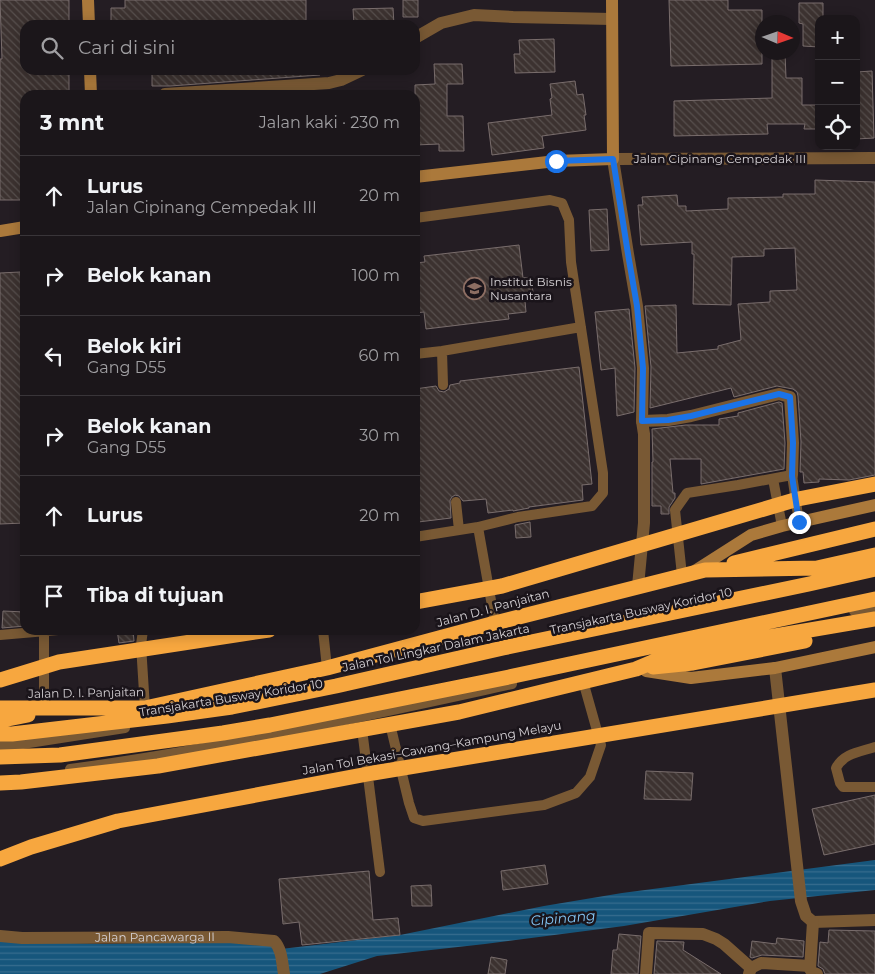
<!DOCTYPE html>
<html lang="id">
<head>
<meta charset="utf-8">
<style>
  body { margin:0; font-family:Montserrat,sans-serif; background:#241f23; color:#f1f3f6 }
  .controls { position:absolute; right:15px; top:15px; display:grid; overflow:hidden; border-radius:10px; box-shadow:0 2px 12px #0003 }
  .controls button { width:45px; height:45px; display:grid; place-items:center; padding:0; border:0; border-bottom:1px solid #393539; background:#1b161a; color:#f1f3f6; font:25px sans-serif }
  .compass { position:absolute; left:755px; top:15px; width:45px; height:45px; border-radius:50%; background:#1b161a; box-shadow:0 2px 12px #0003; rotate:92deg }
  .stop { position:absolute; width:15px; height:15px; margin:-11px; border:4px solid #1a73e8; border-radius:50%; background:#fff }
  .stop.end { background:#1a73e8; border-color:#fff; box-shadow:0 1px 5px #0008 }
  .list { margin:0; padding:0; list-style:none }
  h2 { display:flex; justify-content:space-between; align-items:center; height:65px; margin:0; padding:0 20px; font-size:21px }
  h2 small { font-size:16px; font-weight:400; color:#a09fa2 }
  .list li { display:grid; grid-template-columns:32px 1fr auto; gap:15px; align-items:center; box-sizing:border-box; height:80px; padding:0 20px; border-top:1px solid #393539 }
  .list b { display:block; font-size:19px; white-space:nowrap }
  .list p { margin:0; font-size:16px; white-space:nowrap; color:#a09fa2 }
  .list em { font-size:16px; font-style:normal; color:#a09fa2 }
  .icon { flex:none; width:28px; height:28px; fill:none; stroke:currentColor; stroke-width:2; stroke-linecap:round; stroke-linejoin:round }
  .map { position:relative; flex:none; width:875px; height:974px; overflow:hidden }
  .search { position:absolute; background:#1b161a; box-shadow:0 2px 12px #0003; left:20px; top:20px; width:400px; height:55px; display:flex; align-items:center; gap:12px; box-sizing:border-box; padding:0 18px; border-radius:15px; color:#a09fa2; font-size:19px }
  .panel { position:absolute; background:#1b161a; box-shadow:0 2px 12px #0003; left:20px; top:90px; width:400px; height:545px; border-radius:15px }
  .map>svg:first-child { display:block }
</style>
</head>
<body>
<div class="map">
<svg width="875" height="974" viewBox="0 0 875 974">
  <defs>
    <pattern id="water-rules" width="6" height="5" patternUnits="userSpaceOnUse" patternTransform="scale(1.25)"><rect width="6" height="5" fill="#16567c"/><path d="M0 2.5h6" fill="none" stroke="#376d8e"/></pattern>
    <pattern id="building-back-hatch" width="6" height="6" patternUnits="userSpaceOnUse" patternTransform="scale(1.25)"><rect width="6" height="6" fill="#3c3230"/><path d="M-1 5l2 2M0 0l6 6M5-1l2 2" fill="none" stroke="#574f4d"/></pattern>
  </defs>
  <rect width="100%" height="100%" fill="#241d23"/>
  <path fill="url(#water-rules)" d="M875 860V890L770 901 624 926 485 944 377 956 320 974H286L281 949 400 935 544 906 622 893Z
    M0 941 105 944 228 941 275 944 282 974H0Z"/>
  <path fill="url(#building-back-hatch)" stroke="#796d6c" d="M0 0H69V25H25V70H69V95H25V200H0V59H2Z
    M125 0H306V25H111V8H125Z
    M403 0H418V17H403Z
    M669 0H728V10H762V64L671 66Z
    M799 3H823V19H819V47L803 46V24L799 23Z
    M393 8 394 25H354L353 9Z
    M554 39 555 72 515 73 514 54H520L519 40Z
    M772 52H785L786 78H802V105H819V129H804L805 124H767L768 134 674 136V101L772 98Z
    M434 64H462L463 84H447V116H463L464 151H439V144L415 145V85L435 84Z
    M152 70H319L320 75 170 86H152Z
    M872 71 874 138 856 139V72Z
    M575 81 577 95 583 94 586 115H584L586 130 542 136 544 148 492 155 488 123 552 115 550 99 552 98 550 84Z
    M815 180 875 182V475L849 480 819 479V482L804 483 803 472H800L801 442 798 396 797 392 793 389 777 386 734 397 731 388 650 408 651 367 645 306 676 305 677 353 718 349V346L741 340 738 304 770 302V291L797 290 795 248 764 249V256L732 257 731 305 693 304 694 254H692V242L641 245 638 205H643L642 197 677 195 678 206H686V211L728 209V198L783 197V194H815Z
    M607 209 609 250 591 251 589 210Z
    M519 245 523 278 531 277 534 300 525 301 526 312 508 314 509 319 426 329 424 312 415 313V263L425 262 424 256Z
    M20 272 25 341V523L0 524V273Z
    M629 309 635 368 634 412 617 416 615 368 601 370 595 312Z
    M579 367 592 484 582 485 583 500 529 507V508L513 511V510L488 513 486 499 463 501 459 496 455 495 452 497 450 500 451 518 418 522 416 507H415V389L436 386 439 391 444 392 449 389 450 385 460 383V381Z
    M779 402 782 403 785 443 784 469 701 484V459H670L673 493H675V498L669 507V514H661V506H652V462H653L652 429 686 425H719V419L738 416V413Z
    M530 522 531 537 516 538 515 525Z
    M3 611 25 612V626L2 628Z
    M117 630H133L134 641 119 643Z
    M646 771 693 773 691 800 644 799Z
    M875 795V844L824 855 812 809Z
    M545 865 548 884 503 890 501 871Z
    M369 871 373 920 398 918 400 935 302 945 299 922 283 924 279 879Z
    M431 885 432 906H412L411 886Z
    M829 930 875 931V974H825L823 969 818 966 820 942 828 943Z
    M619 934 641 936 638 974H611L613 950H617Z
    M777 938 804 941 803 957 762 955 752 958 750 957 752 941 776 944Z
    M657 941 684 942 683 950 721 974H654Z
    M491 957 507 960 505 974H488Z"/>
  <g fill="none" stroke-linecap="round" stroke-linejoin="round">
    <path stroke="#795934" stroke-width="10" d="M415 218 550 200 562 203 569 220 571 262 603 473V493L592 506 518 517 478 527 415 537
      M442 351 443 385
      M415 354 442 351 581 327
      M773 479 782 526
      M456 502 459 530
      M478 527 495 623
      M682 575 675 510 687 493 738 485 792 475 799 522
      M854 611 875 607
      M143 630 141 645 145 708
      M323 630 327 668
      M0 635 58 630
      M44 709V631
      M390 724 409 803 414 818 423 821 544 805 576 793 590 777 601 745 583 681
      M362 729 380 872
      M0 745H16L125 728
      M875 747C860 752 844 753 836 768L840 783 843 787H875
      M70 769C219 749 366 716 512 684"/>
    <g stroke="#795934" stroke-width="12">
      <path d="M415 38 441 23 474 15 513 17 612 19"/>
      <path d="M165 94 329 83 341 80 362 70"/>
      <path d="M642 421 668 420 691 416 779 394 790 397 793 443 792 475"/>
      <path d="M638 586 644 523V434L642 421 643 368 637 306 628 254 613 159 875 158"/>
      <path d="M775 668 801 901 806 916 813 922 875 920"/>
      <path d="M813 922 810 969 812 972 817 974"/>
      <path id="s1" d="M0 936 22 938 228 937 274 941C282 949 282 963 284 974"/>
      <path d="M751 968 761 963 810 966"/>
      <path d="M646 974 649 933 703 934 716 939 724 944 751 968 749 974"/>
    </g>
    <path stroke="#ab793b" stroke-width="12" d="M88 0 89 25
      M90 70 91 95
      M415 177 556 161 613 159 612 0
      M0 231 25 227
      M693 572 751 535 782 526 875 505
      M646 671 691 678 775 668 875 647"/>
    <path stroke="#f7a73f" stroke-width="15" d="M734 563 875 529
      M653 667 693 663 805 641
      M0 708H145L327 668 495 623 705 570 817 568 875 555
      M0 719H8L28 715
      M0 734H12L167 716 232 707 336 686 503 648 809 584 875 569
      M0 757 60 755 223 733 270 725 509 677 875 599
      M0 783 21 782 158 766 459 712 636 669 674 653 875 619"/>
    <path stroke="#f7a73f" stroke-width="15" d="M415 602 502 586 798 499 875 484
      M0 680 59 662 269 630
      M0 859 31 847 118 821 373 773 875 690"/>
  </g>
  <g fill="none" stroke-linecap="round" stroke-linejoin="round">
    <path stroke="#1a73e8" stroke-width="6" d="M556 161 613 159 628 254 637 306 643 368 642 421 668 420 691 416 779 394 790 397 793 443 792 476 799 522"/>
  </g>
  <defs>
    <symbol id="university-ring" viewBox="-11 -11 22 22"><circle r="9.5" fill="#1a141a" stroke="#8d6e63" stroke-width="1.5"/><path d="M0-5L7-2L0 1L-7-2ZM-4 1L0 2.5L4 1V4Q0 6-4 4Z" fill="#8d6e63"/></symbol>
  </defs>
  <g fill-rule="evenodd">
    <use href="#university-ring" x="462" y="276" width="25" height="25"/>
  </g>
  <g text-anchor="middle" stroke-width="5" stroke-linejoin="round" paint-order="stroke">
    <g font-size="12" fill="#d5d1d5" stroke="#1a141a">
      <text x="720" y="163">Jalan Cipinang Cempedak III</text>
      <text transform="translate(493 608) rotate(-15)" y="4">Jalan D. I. Panjaitan</text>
      <text transform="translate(641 611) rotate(-12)" y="4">Transjakarta Busway Koridor 10</text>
      <text transform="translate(436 648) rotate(-12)" y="4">Jalan Tol Lingkar Dalam Jakarta</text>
      <text transform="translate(86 693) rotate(-1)" y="4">Jalan D. I. Panjaitan</text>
      <text transform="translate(231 698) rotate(-9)" y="4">Transjakarta Busway Koridor 10</text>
      <text transform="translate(432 748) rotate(-10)" y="4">Jalan Tol Bekasi–Cawang–Kampung Melayu</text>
      <text dy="4" stroke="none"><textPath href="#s1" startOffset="155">Jalan Pancawarga II</textPath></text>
    </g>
    <g font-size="12" fill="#d5d1d5" stroke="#1a141a" text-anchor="start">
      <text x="490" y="286">Institut Bisnis<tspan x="490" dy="14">Nusantara</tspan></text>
    </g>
    <g font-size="14" font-style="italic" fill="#84c6f5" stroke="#1a141a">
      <text transform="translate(563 918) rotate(-5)" y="5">Cipinang</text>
    </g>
  </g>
</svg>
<div class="controls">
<button>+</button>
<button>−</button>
<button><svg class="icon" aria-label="locate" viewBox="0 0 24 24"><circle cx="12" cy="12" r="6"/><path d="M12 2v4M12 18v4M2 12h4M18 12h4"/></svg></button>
</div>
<svg class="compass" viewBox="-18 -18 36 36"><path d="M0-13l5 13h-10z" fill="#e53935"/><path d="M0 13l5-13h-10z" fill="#a09fa2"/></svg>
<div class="stop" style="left:556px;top:161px"></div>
<div class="stop end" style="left:799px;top:522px"></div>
<div class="search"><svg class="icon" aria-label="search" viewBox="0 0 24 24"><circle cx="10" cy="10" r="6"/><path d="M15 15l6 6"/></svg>Cari di sini</div>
<section class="panel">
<h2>3 mnt<small>Jalan kaki · 230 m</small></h2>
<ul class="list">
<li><svg class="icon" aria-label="ahead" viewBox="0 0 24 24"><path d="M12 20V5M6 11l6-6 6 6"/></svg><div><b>Lurus</b><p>Jalan Cipinang Cempedak III</p></div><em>20 m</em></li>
<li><svg class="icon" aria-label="right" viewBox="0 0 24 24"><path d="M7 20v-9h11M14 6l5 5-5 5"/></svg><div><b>Belok kanan</b></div><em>100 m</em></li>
<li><svg class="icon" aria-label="left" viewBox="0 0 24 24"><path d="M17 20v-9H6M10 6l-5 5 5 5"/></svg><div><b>Belok kiri</b><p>Gang D55</p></div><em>60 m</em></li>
<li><svg class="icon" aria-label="right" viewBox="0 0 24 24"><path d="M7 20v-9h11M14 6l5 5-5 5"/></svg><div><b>Belok kanan</b><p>Gang D55</p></div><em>30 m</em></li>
<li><svg class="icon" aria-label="ahead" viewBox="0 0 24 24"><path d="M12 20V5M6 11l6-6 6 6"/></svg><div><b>Lurus</b></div><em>20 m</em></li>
<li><svg class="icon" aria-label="arrive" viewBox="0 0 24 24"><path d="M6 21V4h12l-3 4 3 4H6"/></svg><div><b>Tiba di tujuan</b></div></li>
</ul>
</section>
</div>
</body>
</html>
